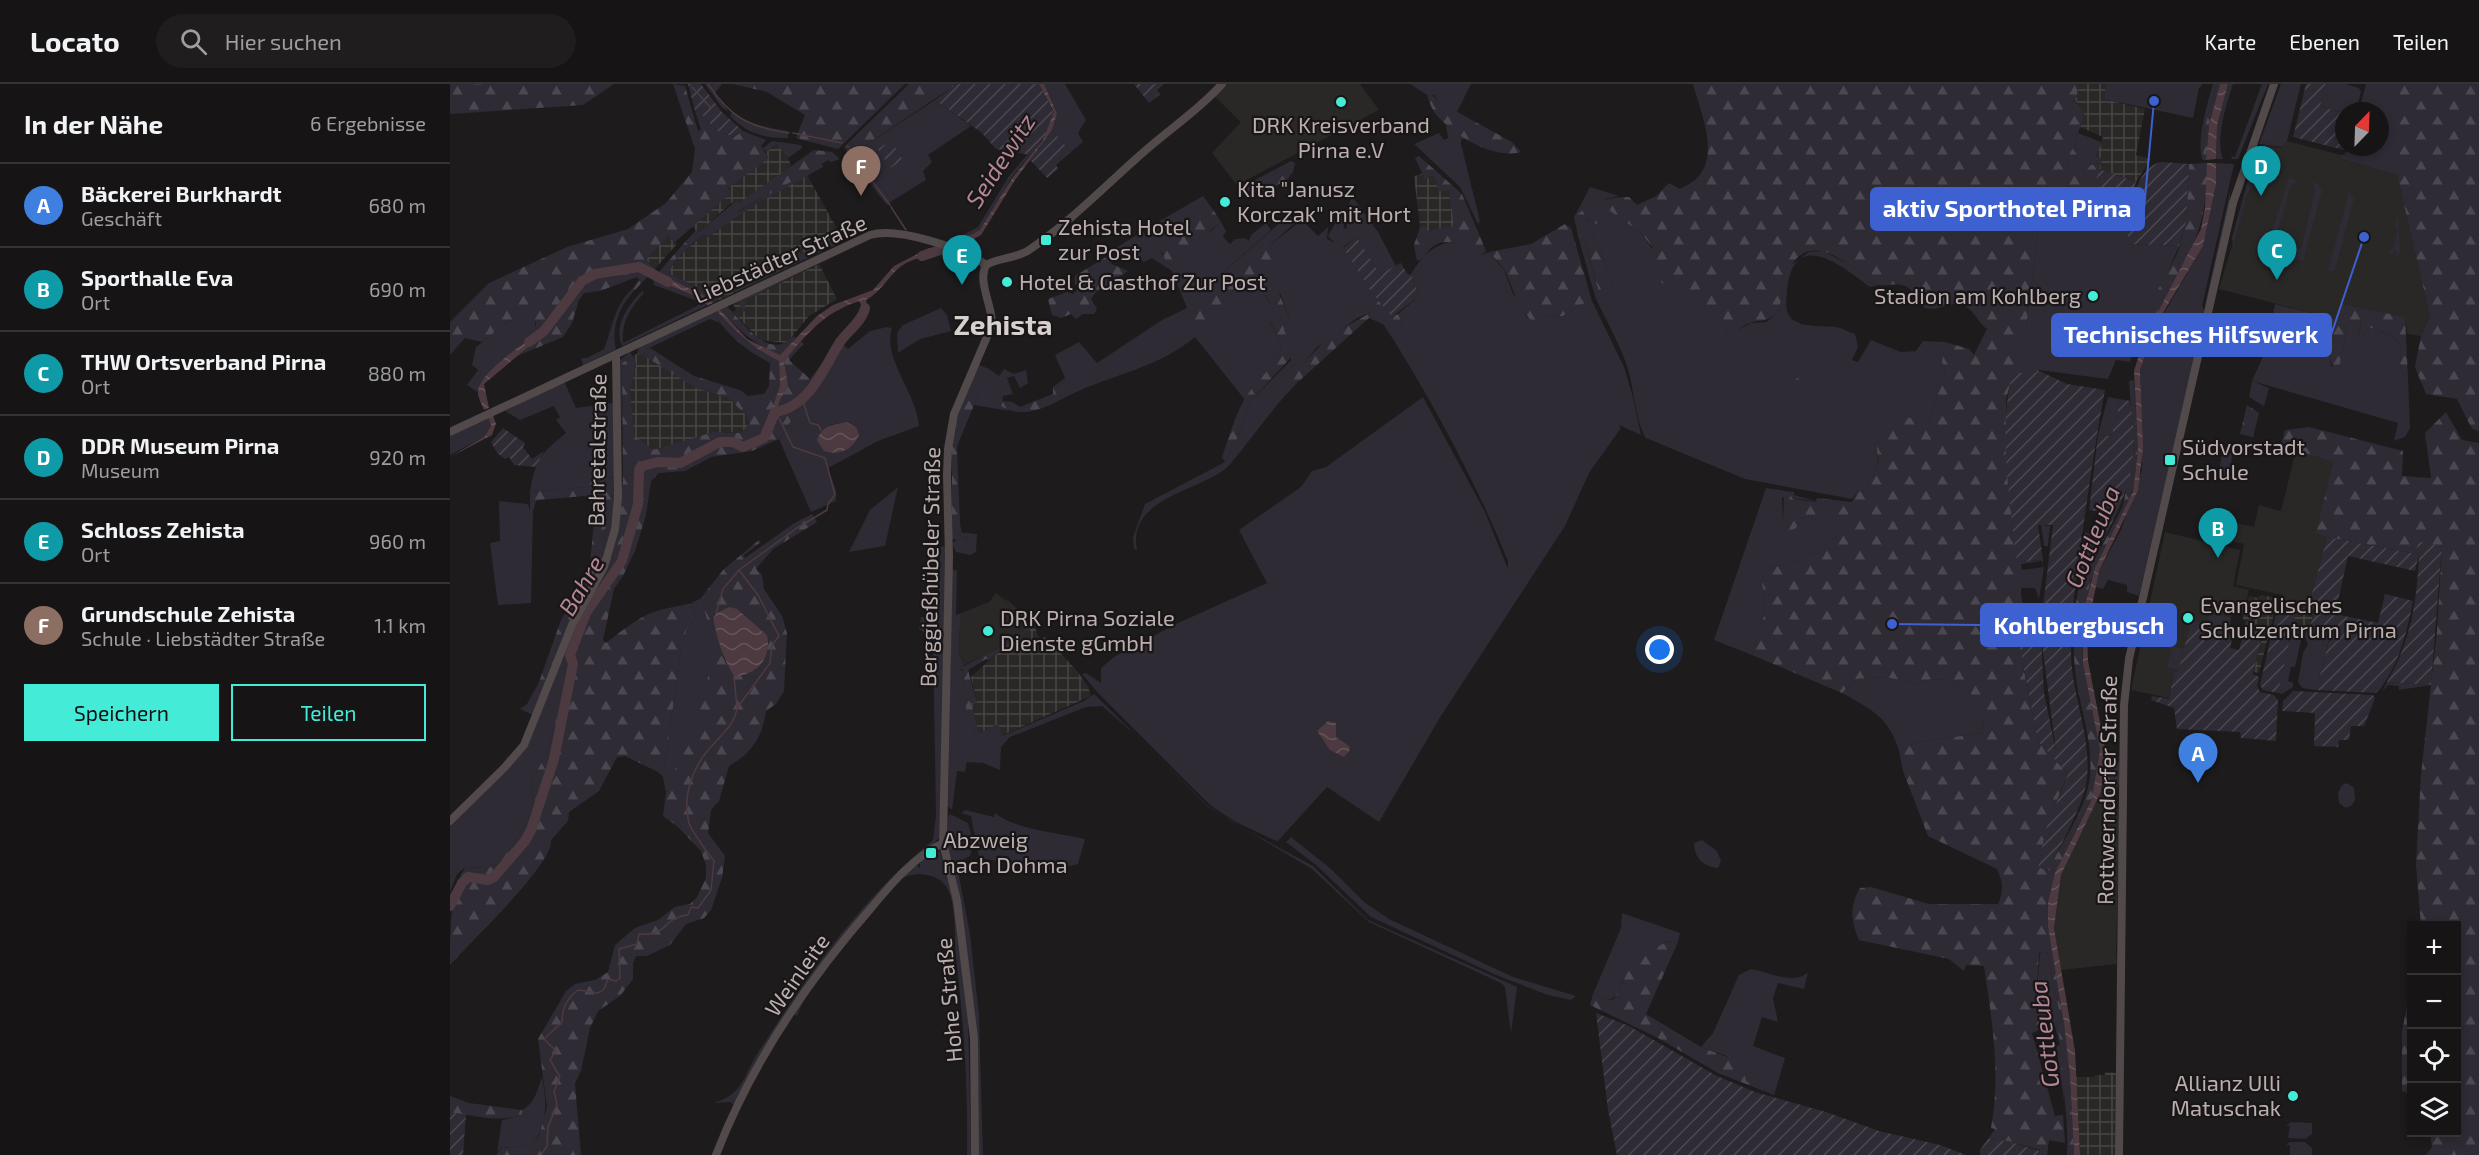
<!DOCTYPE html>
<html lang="de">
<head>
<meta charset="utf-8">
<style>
  body { margin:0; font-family:"Exo 2",sans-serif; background:#1f1d1d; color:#f1f3f6 }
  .controls { position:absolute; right:18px; bottom:18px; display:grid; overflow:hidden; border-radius:0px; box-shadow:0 3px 9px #0003 }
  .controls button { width:54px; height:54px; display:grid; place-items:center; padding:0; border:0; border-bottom:2px solid #353334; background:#161414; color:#f1f3f6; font:30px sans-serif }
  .compass { position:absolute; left:1885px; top:18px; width:54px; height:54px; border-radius:50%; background:#161414; box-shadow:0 3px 9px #0003; rotate:23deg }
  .you { position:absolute; left:1210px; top:566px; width:21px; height:21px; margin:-15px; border:4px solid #fff; border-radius:50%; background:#1a73e8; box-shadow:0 0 0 9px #1a73e833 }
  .badge { display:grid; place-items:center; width:39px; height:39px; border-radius:50%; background:#44ebd7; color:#fff; font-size:20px; font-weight:700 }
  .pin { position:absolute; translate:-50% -50px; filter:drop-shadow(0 2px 3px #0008) }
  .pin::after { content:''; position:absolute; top:32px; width:21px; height:18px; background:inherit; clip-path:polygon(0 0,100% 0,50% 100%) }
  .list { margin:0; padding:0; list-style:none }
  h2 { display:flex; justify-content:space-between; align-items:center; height:78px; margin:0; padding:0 24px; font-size:26px }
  h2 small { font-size:20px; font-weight:400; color:#9e9ea0 }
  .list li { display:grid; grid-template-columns:39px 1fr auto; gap:18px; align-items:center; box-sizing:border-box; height:84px; padding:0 24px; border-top:2px solid #353334 }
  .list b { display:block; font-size:22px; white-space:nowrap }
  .list p { margin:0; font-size:20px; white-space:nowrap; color:#9e9ea0 }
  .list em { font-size:20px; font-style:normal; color:#9e9ea0 }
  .actions { display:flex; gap:12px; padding:18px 24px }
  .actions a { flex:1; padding:14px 0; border:2px solid #44ebd7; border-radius:0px; text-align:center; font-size:21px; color:#44ebd7 }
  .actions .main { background:#44ebd7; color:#111 }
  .icon { flex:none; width:33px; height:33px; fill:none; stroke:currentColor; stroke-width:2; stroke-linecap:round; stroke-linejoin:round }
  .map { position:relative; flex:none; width:2029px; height:1071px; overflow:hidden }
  header { display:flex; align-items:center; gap:36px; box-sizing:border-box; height:84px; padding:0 30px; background:#161414; border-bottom:2px solid #353334 }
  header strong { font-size:28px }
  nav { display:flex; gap:33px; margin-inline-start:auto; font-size:21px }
  .search { width:420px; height:54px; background:#1f1d1d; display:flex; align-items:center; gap:15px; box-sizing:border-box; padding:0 21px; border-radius:33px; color:#9e9ea0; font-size:22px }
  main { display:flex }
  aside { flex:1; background:#161414 }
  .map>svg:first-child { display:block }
</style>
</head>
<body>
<header>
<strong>Locato</strong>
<div class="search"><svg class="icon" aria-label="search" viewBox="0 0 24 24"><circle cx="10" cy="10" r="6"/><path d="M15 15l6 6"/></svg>Hier suchen</div>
<nav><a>Karte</a><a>Ebenen</a><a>Teilen</a></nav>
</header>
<main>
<aside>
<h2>In der Nähe<small>6 Ergebnisse</small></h2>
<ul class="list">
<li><span class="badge" style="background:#3f7fe0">A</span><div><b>Bäckerei Burkhardt</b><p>Geschäft</p></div><em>680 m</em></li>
<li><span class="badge" style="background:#0f9aa8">B</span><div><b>Sporthalle Eva</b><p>Ort</p></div><em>690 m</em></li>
<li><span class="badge" style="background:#0f9aa8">C</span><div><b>THW Ortsverband Pirna</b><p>Ort</p></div><em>880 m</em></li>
<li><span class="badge" style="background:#0f9aa8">D</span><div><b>DDR Museum Pirna</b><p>Museum</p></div><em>920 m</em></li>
<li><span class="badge" style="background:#0f9aa8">E</span><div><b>Schloss Zehista</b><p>Ort</p></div><em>960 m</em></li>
<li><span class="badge" style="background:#8d6e63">F</span><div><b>Grundschule Zehista</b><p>Schule · Liebstädter Straße</p></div><em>1.1 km</em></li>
</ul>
<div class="actions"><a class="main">Speichern</a><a>Teilen</a></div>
</aside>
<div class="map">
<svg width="2029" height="1071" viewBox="0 0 2029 1071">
  <defs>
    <pattern id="industrial-grid" width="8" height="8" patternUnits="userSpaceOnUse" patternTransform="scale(1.5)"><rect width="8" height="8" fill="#2a2727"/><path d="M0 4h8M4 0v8" fill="none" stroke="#474444"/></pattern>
    <pattern id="forest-firs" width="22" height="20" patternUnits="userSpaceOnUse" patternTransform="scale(1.5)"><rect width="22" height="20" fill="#2e2b35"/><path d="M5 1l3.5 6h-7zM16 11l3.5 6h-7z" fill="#4a4750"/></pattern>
    <pattern id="garden-furrows" width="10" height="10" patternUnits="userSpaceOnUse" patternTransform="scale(1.5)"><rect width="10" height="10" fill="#2e2b35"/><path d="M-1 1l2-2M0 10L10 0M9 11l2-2" fill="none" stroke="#4a4750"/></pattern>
    <pattern id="water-waves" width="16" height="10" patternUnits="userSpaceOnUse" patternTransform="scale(1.5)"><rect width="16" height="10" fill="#4d3a40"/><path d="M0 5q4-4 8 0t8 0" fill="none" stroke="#655459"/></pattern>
  </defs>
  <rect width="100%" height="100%" fill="#1d1b1b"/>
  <path fill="#2a2727" d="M775 0H910L929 26 787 101 762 69 791 38 764 12Z
    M1837 57 1891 71V75L1947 91 1980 232 1971 252 1957 250 1955 233 1891 220 1886 235 1769 205 1797 111 1810 86 1808 87 1810 78 1824 81 1818 68 1812 66 1814 61 1831 64Z
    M1846 366 1883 378 1867 448 1877 453 1858 524 1831 520 1834 513 1832 511 1786 501 1794 460 1753 451 1749 444 1752 431 1804 443 1809 421 1831 427Z
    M1715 448 1790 466 1783 502 1799 506 1793 531 1782 528 1779 546 1741 538 1728 589 1724 588 1719 614 1681 606Z
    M546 509 562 521 580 542 551 563 514 581 508 568 511 529 539 518Z
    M1651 708H1665L1664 725H1670L1666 865 1667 880 1611 886 1604 844 1611 791Z"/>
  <path fill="url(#industrial-grid)" d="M1628 0H1656L1654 15 1695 25 1686 71 1701 75 1686 98 1649 85 1652 75 1646 72 1653 53 1630 43 1635 28 1624 15 1627 12Z
    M327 60 338 74 341 81 337 86 289 119 286 116 280 120 248 149 242 142 281 109 278 104 318 74 316 68Z
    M972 90 976 95 982 92 999 105 1005 143 977 147 976 142 970 143 964 92Z
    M357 91 391 152 307 196 301 183 298 185 301 193 286 201V208L265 218 256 208 218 189 226 175 253 151 258 153 301 123Z
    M218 152 227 160 205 185 196 176Z
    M369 180 387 215 359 232 337 259 310 256 283 228 286 226 283 220 288 217 295 228 294 222 296 216Z
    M187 270 199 272 244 303 278 314 296 331 299 341 291 349 275 348 203 366 184 351 183 342 180 305 186 281 183 272Z
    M1811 511 1828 514 1809 589 1804 588 1814 544 1793 535 1799 512 1807 514Z
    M1847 523 1864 526 1860 544 1843 540Z
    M585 542 588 552 591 554 596 553 627 587 638 602 641 612 551 652 548 641 529 649 521 619 527 617 521 593 553 564Z
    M1655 988 1666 989 1665 1071H1630L1626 993H1644L1645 991H1655Z"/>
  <path fill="#2e2b35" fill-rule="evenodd" d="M255 0H272L265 9 279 28 272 24Z
    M594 0H615L636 36 628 49 633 58 621 68 602 46 607 28Z
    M960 0H1021L1007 28 989 18 984 11H977Z
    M1656 0H1753L1749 4 1743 34 1654 15Z
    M1763 0H1767L1755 42 1753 76C1745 62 1758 16 1763 0Z
    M1778 0H1783C1776 22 1765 55 1773 75H1766L1767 42Z
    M1812 0H1818L1788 75H1782L1781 72 1785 73Z
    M1831 0H1851L1837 57 1832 63 1809 60Z
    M1876 0H1896L1909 4 1911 8 1906 27 1894 29 1870 22Z
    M1916 0H1947V91L1891 75V71H1894L1899 63H1930V27H1909Z
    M485 16 521 42 478 71 482 78 473 87 476 96 442 117 421 88 414 92 394 63 400 57 407 67Z
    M282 28C300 40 317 44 338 47V54C314 54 297 50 280 32Z
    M996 41 1016 54 1011 56V60L1030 137 1028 140 1010 103 964 60 989 49 994 56 998 54Z
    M1628 49 1651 58 1646 72 1652 75 1651 79 1641 81 1631 93 1617 83 1620 75 1626 74 1627 71 1623 66Z
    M322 57 351 61 352 64 338 74 327 60 316 68 313 64Z
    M1812 66 1827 72 1825 81 1807 76V68Z
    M577 71H580C574 79 567 86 562 93 549 114 536 159 505 155L528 143 559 92Z
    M1766 79 1784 80 1752 222 1755 227 1689 512 1677 508V501L1658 496 1653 505 1645 503 1649 487 1671 446 1692 386 1690 286 1698 257 1753 162 1766 102Z
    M1811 86 1797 111 1783 164 1782 153 1799 93 1801 89Z
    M1839 94 1849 97 1841 101 1826 153 1821 151Z
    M345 95 346 98 301 123 258 153 253 151 240 162 235 158 246 146 249 148 280 122 288 128Z
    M1862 98 1868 100 1872 107 1853 177 1838 173V166L1849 165 1852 161 1865 107Z
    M1140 103 1169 112 1156 115 1124 133Z
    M1780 108V119L1756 223 1755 221Z
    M1899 108 1904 115 1885 186 1878 187Z
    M753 112 764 127 739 144 724 149 711 169 721 181 771 138 776 147 773 153 780 160 785 155 795 154 799 157 801 151 816 139 821 146 745 213 753 238 822 166 820 161 852 136 868 152 878 143 877 155 885 159 878 152 890 131H893L894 145 897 144 896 128 902 112 928 148 946 182 930 190 907 153 893 163 922 209 916 213 905 208 920 229 907 234 866 264 856 277 842 282 832 292 848 298C823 323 803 353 781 379 759 407 676 410 687 466L684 465 683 453 695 420 775 378 789 351 801 317 841 276V262L834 246 839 234 830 209 815 211 824 226 820 238 832 261 821 285 795 316 745 253C708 284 664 290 622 310L615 298 603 303 615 294 605 271 629 258 647 279 712 236 737 224 722 187 702 174 694 178 676 166 666 164 693 147 696 153 702 149 699 143Z
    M1156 127H1161L1190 148 1223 193 1279 240 1274 253 1301 239 1316 238 1329 228 1335 192 1340 182 1359 168 1373 167 1407 185 1420 199 1428 201 1420 203C1391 181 1344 143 1337 206 1337 214 1334 226 1340 233 1353 247 1378 239 1393 245 1398 247 1400 249 1405 250L1408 263 1402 276 1408 278 1421 256 1451 268 1466 267 1473 257 1495 258 1492 278 1496 293 1490 303 1479 340 1464 336 1427 367C1431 383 1423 392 1415 406L1407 408 1402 415 1295 395 1196 354C1187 342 1183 302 1178 285 1170 260 1157 238 1146 215L1157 210 1162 202 1151 167 1136 138Z
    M1948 130 1950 169 1946 173 1947 168 1944 167 1942 171 1938 167 1943 166 1948 145 1945 143Z
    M1641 135 1672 137 1679 140 1678 160 1729 162 1709 208 1689 241 1680 278 1666 276 1658 295 1588 286 1587 289H1562L1576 245 1589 139 1597 136Z
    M391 152 394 157 286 208 284 206 310 195 371 158 377 159Z
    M1128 152 1134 155 1148 206 1144 209Z
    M999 158 1015 161 1031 171 1039 168 1054 186 1063 210 1069 216 1077 234 1113 232 1130 221 1142 217 1174 283 1183 313 1191 351 1169 341 1171 344 1139 389 1115 442 989 635 929 738 877 703 828 757 824 756 784 737 760 721 648 609 632 590 636 589 651 599V584L664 573 726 540 817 499 789 446 851 403 862 387 876 383 973 313 1035 428 1058 485V477C1026 399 987 326 943 255L953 241 948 230 969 212 961 190C971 174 980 163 999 158Z
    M360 184 296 216 294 228 288 217Z
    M203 195 245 212 258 221 172 262C163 241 179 221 192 207L194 209C181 224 171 237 173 259L247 222 250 218 204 201Z
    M181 206 184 207C169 223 161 243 166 265L133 281 131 274H137L154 265C162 245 164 222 181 206Z
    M1825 220 1886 235 1879 265 1881 282 1889 285 1897 241 1901 236 1911 237 1908 255 1911 256 1918 244C1926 243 1950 255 1951 263 1952 276 1947 278 1954 292L1958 293 1960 344 1955 353 1944 357 1948 339 1802 297 1815 268Z
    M491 224 497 231 501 247 470 255 448 269 447 249 453 241Z
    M263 228 270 239 260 235 195 266 193 271 187 270 189 263Z
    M60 236 68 239 84 236 86 244C76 269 37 279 28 308L17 301 28 286 22 281 26 263Z
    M437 243 442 244C432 274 467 310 469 342L428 357 378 384 386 406V417L361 428 329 355 347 328 360 295 389 256 398 265 420 247ZM396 338V367L371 362 380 341Z
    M180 268 183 272 172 279 171 402 170 276Z
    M539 285 549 292 554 285 564 290 576 286 578 299 570 304 564 292 557 294 563 310 553 312 552 322 559 327 524 321Z
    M114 297 126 324 163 319 165 393H156L138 403 80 408C85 376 92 368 116 349L106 336 110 333 104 322 70 336 55 327Z
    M1658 313 1669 315 1667 336H1663V352L1648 351Z
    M38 333 41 340 35 352 0 371V350Z
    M1773 366 1783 368 1778 398 1767 396Z
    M448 403 435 462 399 468 420 426Z
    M1316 404 1344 408V411L1366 417 1332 413 1333 440 1346 444 1354 433 1382 438 1388 450C1367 472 1345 478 1316 485L1312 499 1316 525 1302 571 1264 556Z
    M165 406 161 445 151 482 157 433 154 420 163 414 162 407Z
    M49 417 78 420 80 427H83L81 519 48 521 40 459 50 457Z
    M1591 441 1600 442 1598 462H1594Z
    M502 444 517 456 518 449 527 450 526 468 520 471 506 468 502 459 507 456 502 455Z
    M493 462 495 464 496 485 489 754 389 857 286 1022 280 1018 263 1019C294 1011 293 991 309 967 361 887 408 818 483 756L486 731 483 561 482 554 469 545 471 533H483L485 521 488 520 490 463Z
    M1593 476V483L1592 477 1571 480 1572 486 1594 483 1589 515 1585 504H1570L1567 478Z
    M502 485 507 487 506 531 511 529 508 568 514 581 510 586 514 587 513 604 525 651 548 640 552 652 634 617 644 610 758 722 782 738 863 782 918 836 1067 903 1061 949 1055 903 1051 899 919 838 862 785 758 723 688 653 652 622 636 623 560 653 551 663 550 686 533 679 517 678 515 688 507 687 502 726 498 722Z
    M552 511 585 542 548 568 547 565 580 542Z
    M251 514C254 525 258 535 260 545 270 598 235 661 216 709L213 693 208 688 214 686 232 561 237 544 246 533 240 520Z
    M1759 529 1781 534 1779 546 1756 541Z
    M1843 540 1854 543 1845 583H1841L1838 597 1843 599V603L1832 610 1828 609Z
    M1857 543 1881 548 1866 606 1852 604 1848 598 1853 569 1858 560 1855 553Z
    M1722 562 1734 565 1729 586 1717 583Z
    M112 573 114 574 111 585 116 586 115 603 97 670 83 693 82 729 64 760 48 780 38 784 16 783 7 790 0 808V740L68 674Z
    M1435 593 1470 600 1481 595 1496 596 1519 607 1532 628 1533 649 1467 658 1449 667C1439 633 1422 626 1392 609L1406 595Z
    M1937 598 1981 601 1949 606V602L1938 601 1932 608Z
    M1897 699 1904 704 1905 716 1902 721 1896 724 1889 719 1888 709 1892 701Z
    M515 726 544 733 545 728C557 744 615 750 635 755L628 780 604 786 529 774 521 732 511 729Z
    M500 730 518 739 524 760 520 772 503 780 500 778 497 759 498 733Z
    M841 753 881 785 914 818 939 835 1063 893 1126 912 1121 916 1098 911 1046 891 921 833 866 781 836 758Z
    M1252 756 1267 767 1271 777 1268 784C1254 783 1244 774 1244 759Z
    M490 767 504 819 518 931 521 1071H517C518 1001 514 942 506 873 504 855 507 816 495 801 485 788 460 787 449 797 419 830 361 891 347 932L344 930C371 888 401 850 434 813 443 802 453 786 467 781L470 784V776L484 768Z
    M515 779 509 792 520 850 529 931 533 1071H528L527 981 503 785Z
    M1172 829 1230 849 1228 858 1218 857 1207 863 1173 896 1166 912 1159 916 1143 910 1171 844Z
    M1597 867 1611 936 1607 941 1613 963 1614 1017 1606 962 1610 961 1605 942 1592 945 1586 920 1590 869Z
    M1301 885C1320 888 1344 902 1358 888L1354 905 1328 899 1323 914 1328 938 1312 933 1303 962 1335 974 1325 1008 1296 997 1277 972 1251 963 1263 949 1289 891Z
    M92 993C97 1017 98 1041 82 1061L52 1064 47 1068 52 1036 72 1031V1026C85 1019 87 1007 92 993Z
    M1841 1038 1862 1039V1050L1855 1055 1838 1054 1840 1042H1836Z
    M1840 1058H1855L1862 1064V1071H1840V1061H1836Z"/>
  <path fill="url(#forest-firs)" fill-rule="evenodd" d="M0 0H164L133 21 0 30Z
    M223 0 235 2 248 47 251 46 245 27 249 28 267 47 284 53 293 47 316 56 311 62 319 74 278 104 281 109 225 158 218 152 196 176 205 185 184 207 181 206 189 196 187 193 150 207 134 209 129 216 122 239 113 253 67 272 41 292 90 253 88 250 80 254 86 244V238L68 239 60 236 32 258 15 254 0 271V238L39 199 117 163 178 145 216 119 242 88 245 65Z
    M283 0H455L388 65 346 54 355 31 317 8Z
    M459 0H507L407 67 400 57Z
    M1243 0H1628L1627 12 1624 16 1635 28 1623 65 1627 71 1626 74 1620 76 1617 83 1631 92 1641 81 1651 79 1639 123 1641 135 1597 136 1589 139 1576 245 1556 315 1557 369 1575 547 1572 577 1588 657 1618 690C1604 721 1595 750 1588 783L1598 787C1612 758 1633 730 1639 699 1645 664 1631 628 1626 594 1622 563 1623 531 1629 502L1634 501 1635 495 1630 494 1631 489 1637 490 1673 422 1684 365 1679 297 1684 296 1688 366 1683 408 1640 498 1631 548 1633 580 1650 666 1646 697 1642 715 1620 758 1598 819V843L1614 940 1620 992 1624 1071H1617C1618 1047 1616 1024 1613 1001 1611 980 1612 961 1607 940L1611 936 1597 867 1589 869 1586 920 1592 945 1582 949 1605 1032 1613 1031 1615 1059 1599 1056 1597 1071H1589L1590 1066 1558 1057 1538 1055 1545 1045 1541 1044C1551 990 1542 936 1534 882L1516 881 1514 887 1499 875 1409 856C1401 837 1399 823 1410 804L1421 803 1479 820H1548C1554 806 1553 798 1547 785L1478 752 1453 687 1449 667 1467 658 1533 649 1532 628 1519 607 1496 596 1481 595 1470 600 1435 593 1406 595 1392 609 1302 571 1316 525 1312 499 1316 485C1345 478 1367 472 1388 450L1381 438 1354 433 1346 444 1340 447 1333 440 1334 408 1340 410 1343 415 1365 418 1367 414 1402 418 1407 408 1415 406C1419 398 1426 389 1428 380 1430 375 1427 372 1427 366 1426 351 1436 339 1447 330L1479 340 1490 303 1496 293 1492 278 1495 258 1519 265 1524 271 1537 245C1527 238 1525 227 1515 222 1502 215 1489 228 1475 224 1466 220 1466 208 1457 203 1446 197 1432 205 1421 199 1415 196 1411 188 1404 184 1395 179 1381 168 1371 167 1337 161 1333 205 1329 228 1314 240 1313 234 1297 240 1289 244 1283 250 1276 256L1274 253 1279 240 1223 194 1214 200C1201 193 1193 179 1203 164L1190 148 1160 127H1156L1152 137 1146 140 1140 135 1136 138 1151 167 1162 202 1157 210 1146 215 1144 209 1148 205 1134 155 1128 152 1124 133C1139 120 1159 112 1179 113L1187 121 1206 112 1219 99 1230 105C1235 102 1242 99 1246 95 1271 72 1250 27 1243 0Z
    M1767 0H1770L1759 41 1756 76H1753L1755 42Z
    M1947 0H2029V347L2022 345 2007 315 1976 310 1965 283 1971 252 1980 232 1947 91Z
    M981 10 989 18 1062 58 1071 68C1043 76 1001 50 984 28 981 23 979 17 977 11Z
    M364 66 382 68 390 75 381 78 378 76 372 80 373 83 346 98 344 96 287 128 280 122 286 116 289 119Z
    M969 72 1012 110 1036 167 1031 171C1017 162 996 151 981 164 976 169 974 175 967 177L964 161 970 143 976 142 977 147 1004 142 999 106 988 107 986 96 982 92 975 95 965 74Z
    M841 77 845 79 843 88 832 102 829 100 816 111 810 103 798 110 794 102Z
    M1757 79C1760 151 1727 195 1694 255L1689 269 1683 267 1689 241 1728 168 1736 138 1739 80Z
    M421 88 442 117 437 121 414 92Z
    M764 127 771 138 759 147 763 153 732 179 724 182 716 178 710 162C726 147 746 139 764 127Z
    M839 131 846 138 820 161 822 166 831 169C830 177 826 182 820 186L810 184 799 196 793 194 764 229 753 238 743 237 745 213Z
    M1115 140 1121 144 1142 217 1130 221 1113 232 1094 233 1083 237C1069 229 1062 201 1055 187 1051 180 1044 174 1039 168L1081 160Z
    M235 158 240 162 226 175 218 189 257 209 265 218 263 219 253 211 208 189Z
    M656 173 662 180 678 187 646 208 641 215 647 225 644 230H633L626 235 621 230 611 234 602 231 598 215 617 208 623 210 629 204 625 200V192Z
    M822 203 827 204 839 234 834 246 845 269 801 317 789 351 775 378 772 373C780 352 786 325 800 307 816 286 821 288 832 261L820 237 824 226 815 210Z
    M907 205 916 213 922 209 942 233 948 230 953 241 943 255 933 240 919 234 848 298 833 295 832 292 842 282 856 277 879 252 920 229 904 208Z
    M1891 220 1955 233 1958 293 1954 292C1947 278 1952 276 1951 263 1950 255 1927 243 1918 244L1911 256H1908L1911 238 1901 236 1897 241 1889 285 1886 288C1872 269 1885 241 1891 220Z
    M276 221C292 237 319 279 343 252L346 254 330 271C302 259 290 247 269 225Z
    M266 226C286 248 302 264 329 277L330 302 316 345 322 347 329 318 338 301 334 277 351 257 353 260 339 276 360 295 347 328 329 355 302 367 261 373 235 387 209 389 201 397 196 431 185 467 174 490 164 505 153 556 156 559C191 532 196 527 240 520L246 533 237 544 232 561 214 686 208 688 175 672 167 673 149 707 119 728 118 737 101 756C104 780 19 859 0 881 0 851 0 803 16 783L38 784 48 780 64 760 82 729 83 693 97 670 115 603 116 586 110 585 114 574 112 573 125 543 158 484 173 397 172 279 183 272 186 281 180 305 184 351 203 366 264 348 291 349 299 340 296 331 278 314 244 303 193 271 194 266 200 264 244 292 290 306 298 312 314 310 319 302 320 279C296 266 277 252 263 228Z
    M527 280 539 285 507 362 510 440 512 449H518L517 456 502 444V364L508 331Z
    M1351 293 1354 297 1349 299 1347 311 1340 316 1332 317C1331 306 1340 296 1351 293Z
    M1802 297 1819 304 1814 322 1799 313Z
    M615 298 622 310C600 321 575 337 551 322L553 317 562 318 570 323 603 310V303Z
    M1797 321 1809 329 1803 353 1790 350Z
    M1996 328 2012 356 2029 359V1071H1976L1982 1063 1980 1049 2006 1048V842L1971 841 1966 781 1971 690 1987 547 1992 463 1967 470 1877 453 1866 449 1883 378 1831 361 1835 346 1859 343 1953 367 1952 392 1981 394 1975 349Z
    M165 393 162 417 154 420 157 433 151 482 83 631 70 625 77 620 89 598 111 536 139 490 145 427 139 414 134 412 90 416 86 417 83 427 80 428V408L137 403 145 394Z
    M362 430 367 438 323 465 306 485 312 491 314 505 332 532 337 549 334 607 326 620 316 627C313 652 301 670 279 682L269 717 261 726 258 749 275 772 272 794 261 826 254 834 236 840 220 861 197 872H186L183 879V895L170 912 148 927 140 944 131 987 125 999 131 1071H46L52 1064 82 1061 89 1052 97 1023 88 955 116 907 125 900 145 896 158 888 165 861 185 844 208 836 225 823 240 820 247 813 256 794V781L251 767 227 742 213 732 216 709 255 609 259 587 260 546 251 514 273 486 309 456 311 458 293 472 295 474 343 440ZM279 524 307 543 276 580 263 534 267 529Z
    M547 565 548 568 539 576 536 575 518 586 527 618 521 619 529 649 525 651 522 639 518 637 513 604 514 587 510 584Z
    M1655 664H1658L1659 678H1669L1670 697 1665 708H1651Z
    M1219 857 1228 858 1196 930 1251 963 1285 976 1287 986 1295 991 1296 997 1325 1008 1324 1011 1268 989 1208 954 1140 921 1143 910 1159 916 1164 915 1181 881 1189 880 1200 866Z
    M1961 902V1010L1952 1007V947Z
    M0 1012 19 1019 72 1026V1031C40 1039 29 1031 0 1029Z"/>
  <path fill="url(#garden-furrows)" d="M238 0H251L272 28 293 47 284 53 267 47 249 28 245 27Z
    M507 0H589L604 29C601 44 591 60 580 71L546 65 532 49 485 16Z
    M684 0H714L707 6 710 10 699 19Z
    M1856 0H1876L1870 22 1894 29V66L1843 53Z
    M602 46 621 68 606 81 608 85 597 94 580 76Z
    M441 57 453 76 440 84 428 65Z
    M1711 78 1739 80 1736 138 1729 162 1678 160C1678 137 1683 83 1711 78Z
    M1649 85 1686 98 1675 134 1672 137 1641 135 1639 124Z
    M907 153 930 190 951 179 958 191 961 190 969 212 942 233 922 209 893 164Z
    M1587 286 1617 300 1655 306C1645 359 1637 415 1630 467 1626 500 1620 533 1621 567 1621 612 1644 657 1636 701 1630 728 1609 763 1599 787L1588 783 1596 745 1618 690 1588 657 1572 576 1573 533 1590 532 1594 609 1606 667 1592 560 1593 522 1603 441H1588L1593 476 1567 478C1560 417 1548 350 1562 289H1586Z
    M1669 315 1680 317C1694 397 1667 423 1637 491L1631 489 1635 449 1653 450 1656 429 1639 426 1648 351 1663 352V335H1667Z
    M53 344 75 359 73 363 82 375 94 367 86 383 64 381 59 373 55 375 47 369 41 358Z
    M1877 453 1966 470 1968 457 1992 462 1981 601 1937 598C1961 557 1967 517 1969 470L1965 487 1898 472 1885 530 1928 539 1935 510 1963 517C1957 548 1948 586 1926 609L1866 606 1881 549 1860 544 1864 526 1858 524Z
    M1831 520 1847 523 1828 609 1813 606 1810 601 1826 530Z
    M1741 537 1779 546 1778 550 1783 551 1780 564 1789 566 1796 537 1814 543 1803 590 1809 593 1807 602 1810 608 1824 611 1828 616 1826 657 1791 654 1790 648 1727 645 1724 624 1701 616 1702 612 1719 615 1724 588H1728Z
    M1843 607 1923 611 1925 614 1914 642H1901L1899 656H1889L1888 663 1864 662 1865 629 1832 627 1833 617Z
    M1146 929 1179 942 1267 992 1305 1008 1376 1028 1429 1047 1490 1061 1516 1071H1167L1158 1026Z
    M0 1029 16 1030 13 1071H0Z
    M1538 1055 1558 1057 1590 1067 1589 1071H1530V1066Z"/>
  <path fill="url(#water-waves)" d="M589 0H594L607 29 602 46 565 96 531 151 511 162 500 156H512L530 146 563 93 593 56 604 28Z
    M1770 0H1778L1767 42 1766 75 1756 76 1759 41Z
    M1757 79H1766V101L1753 162 1704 244 1690 286 1693 364 1688 406 1649 487 1637 547 1638 577 1655 664 1651 708 1611 791 1604 844 1625 967 1630 1071H1624L1620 992 1614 940 1598 843V819L1605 789 1642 715 1650 666 1633 580 1632 532 1645 484 1683 408 1688 366 1684 287 1694 255 1751 145 1755 124Z
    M479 164 490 169C479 172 466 174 456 179 440 188 433 207 416 216L418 228 411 236 408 234 414 226 409 217C372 230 359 248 334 277L338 301 329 318 323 347 315 345 330 302 329 277C302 264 286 248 266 226L269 225 297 255 330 271 367 232 383 221 423 206 444 182Z
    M208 189 253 211 263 219 258 221 245 212 203 195Z
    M89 249 90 253 34 300 39 324 34 326C32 321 28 314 28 308 29 289 73 260 89 249Z
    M43 331 46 340 42 351 0 373 35 352 41 341 38 333Z
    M396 338 406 343 409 351C402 366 390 372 374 367L367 356C373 341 382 341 396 338Z
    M279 523 287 525 317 551C322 574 307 591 284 592 273 575 267 554 263 534L267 529Z
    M878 637 886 639V653L899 662 900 666 894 673 880 666 867 647Z"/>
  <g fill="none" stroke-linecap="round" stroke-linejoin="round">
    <path stroke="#4d3a40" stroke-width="1.5" d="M24 0H31
      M258 0C281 34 299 43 339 49
      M242 3 261 24
      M343 49 392 59
      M397 62 399 63
      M400 67 440 121
      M441 123 456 146
      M352 314 360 339 368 341 371 346
      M266 530 273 505 288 487
      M284 592 287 623
      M91 1071 97 1062 98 1043 107 1021 104 1007 110 993 100 976 106 967 94 955 112 938C112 925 117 914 128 906L148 909 154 905 158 895 166 897 170 894 169 865 187 860 189 850C220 852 212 833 238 831L241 823 248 824 261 806 264 777C258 769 242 748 239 739 232 714 242 684 259 665 269 653 285 641 287 624L320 579 322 561 329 552 308 511 289 486 347 444 377 426 378 420 385 411 375 374 343 363 327 330"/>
    <path stroke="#4d3a40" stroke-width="10" d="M472 172 520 156
      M79 258 94 247 132 197 145 190 189 183 218 198
      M0 822 12 799 18 793 38 796 44 793 75 757 81 746 104 675 123 580 120 571 136 529 172 477 188 420 189 388 192 382 208 378 230 379 270 358H283L293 363 314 354 325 328C360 323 374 283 390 258 398 247 413 236 415 224"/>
    <path stroke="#524a4a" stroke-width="8" d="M536 181C549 173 566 175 579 166 619 139 653 104 688 73 716 47 747 28 772 0
      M0 348 420 151C448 143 513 164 536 181
      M0 737 55 683 74 661 122 541 154 483 165 445 168 413 166 271
      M266 1071C301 980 358 896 422 823 442 799 464 773 493 759
      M525 1071 524 954 507 817 493 759 499 473 497 391 498 365 504 330 542 241C543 223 527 197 536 181
      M1669 1071 1674 621 1679 575 1783 119 1824 0"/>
  </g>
  <g fill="#44ebd7" stroke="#181616" stroke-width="2">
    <circle cx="891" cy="18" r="6"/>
    <circle cx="775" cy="118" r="6"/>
    <rect x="590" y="150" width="12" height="12" rx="3"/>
    <circle cx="557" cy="198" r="6"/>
    <circle cx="1643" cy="212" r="6"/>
    <rect x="1714" y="370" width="12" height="12" rx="3"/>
    <circle cx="1738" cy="534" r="6"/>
    <circle cx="538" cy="547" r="6"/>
    <rect x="475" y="763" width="12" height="12" rx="3"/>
    <circle cx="1843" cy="1012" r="6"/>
  </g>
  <g text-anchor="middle" stroke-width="4.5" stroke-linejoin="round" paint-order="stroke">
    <g font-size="22" fill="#bcaeaf" stroke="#181616" text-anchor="start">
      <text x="891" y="49" text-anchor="middle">DRK Kreisverband<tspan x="891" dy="25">Pirna e.V</tspan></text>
      <text x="787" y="113">Kita "Janusz<tspan x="787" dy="25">Korczak" mit Hort</tspan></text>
      <text x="608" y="151">Zehista Hotel<tspan x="608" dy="25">zur Post</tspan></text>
      <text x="569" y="206">Hotel &amp; Gasthof Zur Post</text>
      <text x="1631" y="220" text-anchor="end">Stadion am Kohlberg</text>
      <text x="1732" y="371">Südvorstadt<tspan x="1732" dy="25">Schule</tspan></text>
      <text x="1750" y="529">Evangelisches<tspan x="1750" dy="25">Schulzentrum Pirna</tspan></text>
      <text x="550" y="542">DRK Pirna Soziale<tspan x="550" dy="25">Dienste gGmbH</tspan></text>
      <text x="493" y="764">Abzweig<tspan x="493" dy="25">nach Dohma</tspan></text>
      <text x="1831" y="1007" text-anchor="end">Allianz Ulli<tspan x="1831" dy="25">Matuschak</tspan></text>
    </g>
    <g font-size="22" fill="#bcaeaf" stroke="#181616">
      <text transform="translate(330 175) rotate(-24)" y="8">Liebstädter Straße</text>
      <text transform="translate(147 366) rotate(-89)" y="8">Bahretalstraße</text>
      <text transform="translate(480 483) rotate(-89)" y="8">Berggießhübeler Straße</text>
      <text transform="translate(1657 706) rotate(-89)" y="8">Rottwerndorfer Straße</text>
      <text transform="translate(347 891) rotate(-55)" y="8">Weinleite</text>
      <text transform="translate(499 916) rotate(-95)" y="8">Hohe Straße</text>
    </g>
    <g font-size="24" font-style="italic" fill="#b58796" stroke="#181616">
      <text transform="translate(551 77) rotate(-57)" y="8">Seidewitz</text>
      <text transform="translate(1643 453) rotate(-68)" y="8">Gottleuba</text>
      <text transform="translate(132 502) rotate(-59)" y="8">Bahre</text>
      <text transform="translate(1595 950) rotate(-97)" y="8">Gottleuba</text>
    </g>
    <g font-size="28" font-weight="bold" fill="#d8cfcf" stroke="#181616">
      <text x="553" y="251">Zehista</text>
    </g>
  </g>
  <path fill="none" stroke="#3d61d0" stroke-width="2" d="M1704 17L1694 125M1914 153L1881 251M1442 540L1531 541"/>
  <g fill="#3d61d0" stroke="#181616" stroke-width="2">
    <circle cx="1704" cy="17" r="6"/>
    <circle cx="1914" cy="153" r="6"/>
    <circle cx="1442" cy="540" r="6"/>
  </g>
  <g fill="#3d61d0" stroke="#3d61d0" stroke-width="2">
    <rect x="1421" y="104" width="273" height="42" rx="6"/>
    <rect x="1602" y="230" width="279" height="42" rx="6"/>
    <rect x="1531" y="520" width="195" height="42" rx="6"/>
  </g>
  <g font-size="24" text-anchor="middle" font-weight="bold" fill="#fff">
    <text x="1557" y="133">aktiv Sporthotel Pirna</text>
    <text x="1741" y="259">Technisches Hilfswerk</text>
    <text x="1629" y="550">Kohlbergbusch</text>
  </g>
</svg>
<div class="controls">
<button>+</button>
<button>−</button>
<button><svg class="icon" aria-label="locate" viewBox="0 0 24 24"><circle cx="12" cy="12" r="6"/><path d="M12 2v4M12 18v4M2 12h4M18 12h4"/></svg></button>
<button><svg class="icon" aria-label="layers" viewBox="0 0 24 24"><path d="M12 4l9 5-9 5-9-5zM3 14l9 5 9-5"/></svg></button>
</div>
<svg class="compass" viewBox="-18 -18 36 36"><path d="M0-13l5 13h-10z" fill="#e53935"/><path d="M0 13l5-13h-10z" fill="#9e9ea0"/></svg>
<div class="you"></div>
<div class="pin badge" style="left:1748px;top:699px;background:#3f7fe0">A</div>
<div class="pin badge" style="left:1768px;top:474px;background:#0f9aa8">B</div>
<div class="pin badge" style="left:1827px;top:196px;background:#0f9aa8">C</div>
<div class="pin badge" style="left:1811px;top:112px;background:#0f9aa8">D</div>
<div class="pin badge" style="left:512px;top:201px;background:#0f9aa8">E</div>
<div class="pin badge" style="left:411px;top:112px;background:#8d6e63">F</div>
</div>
</main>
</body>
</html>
